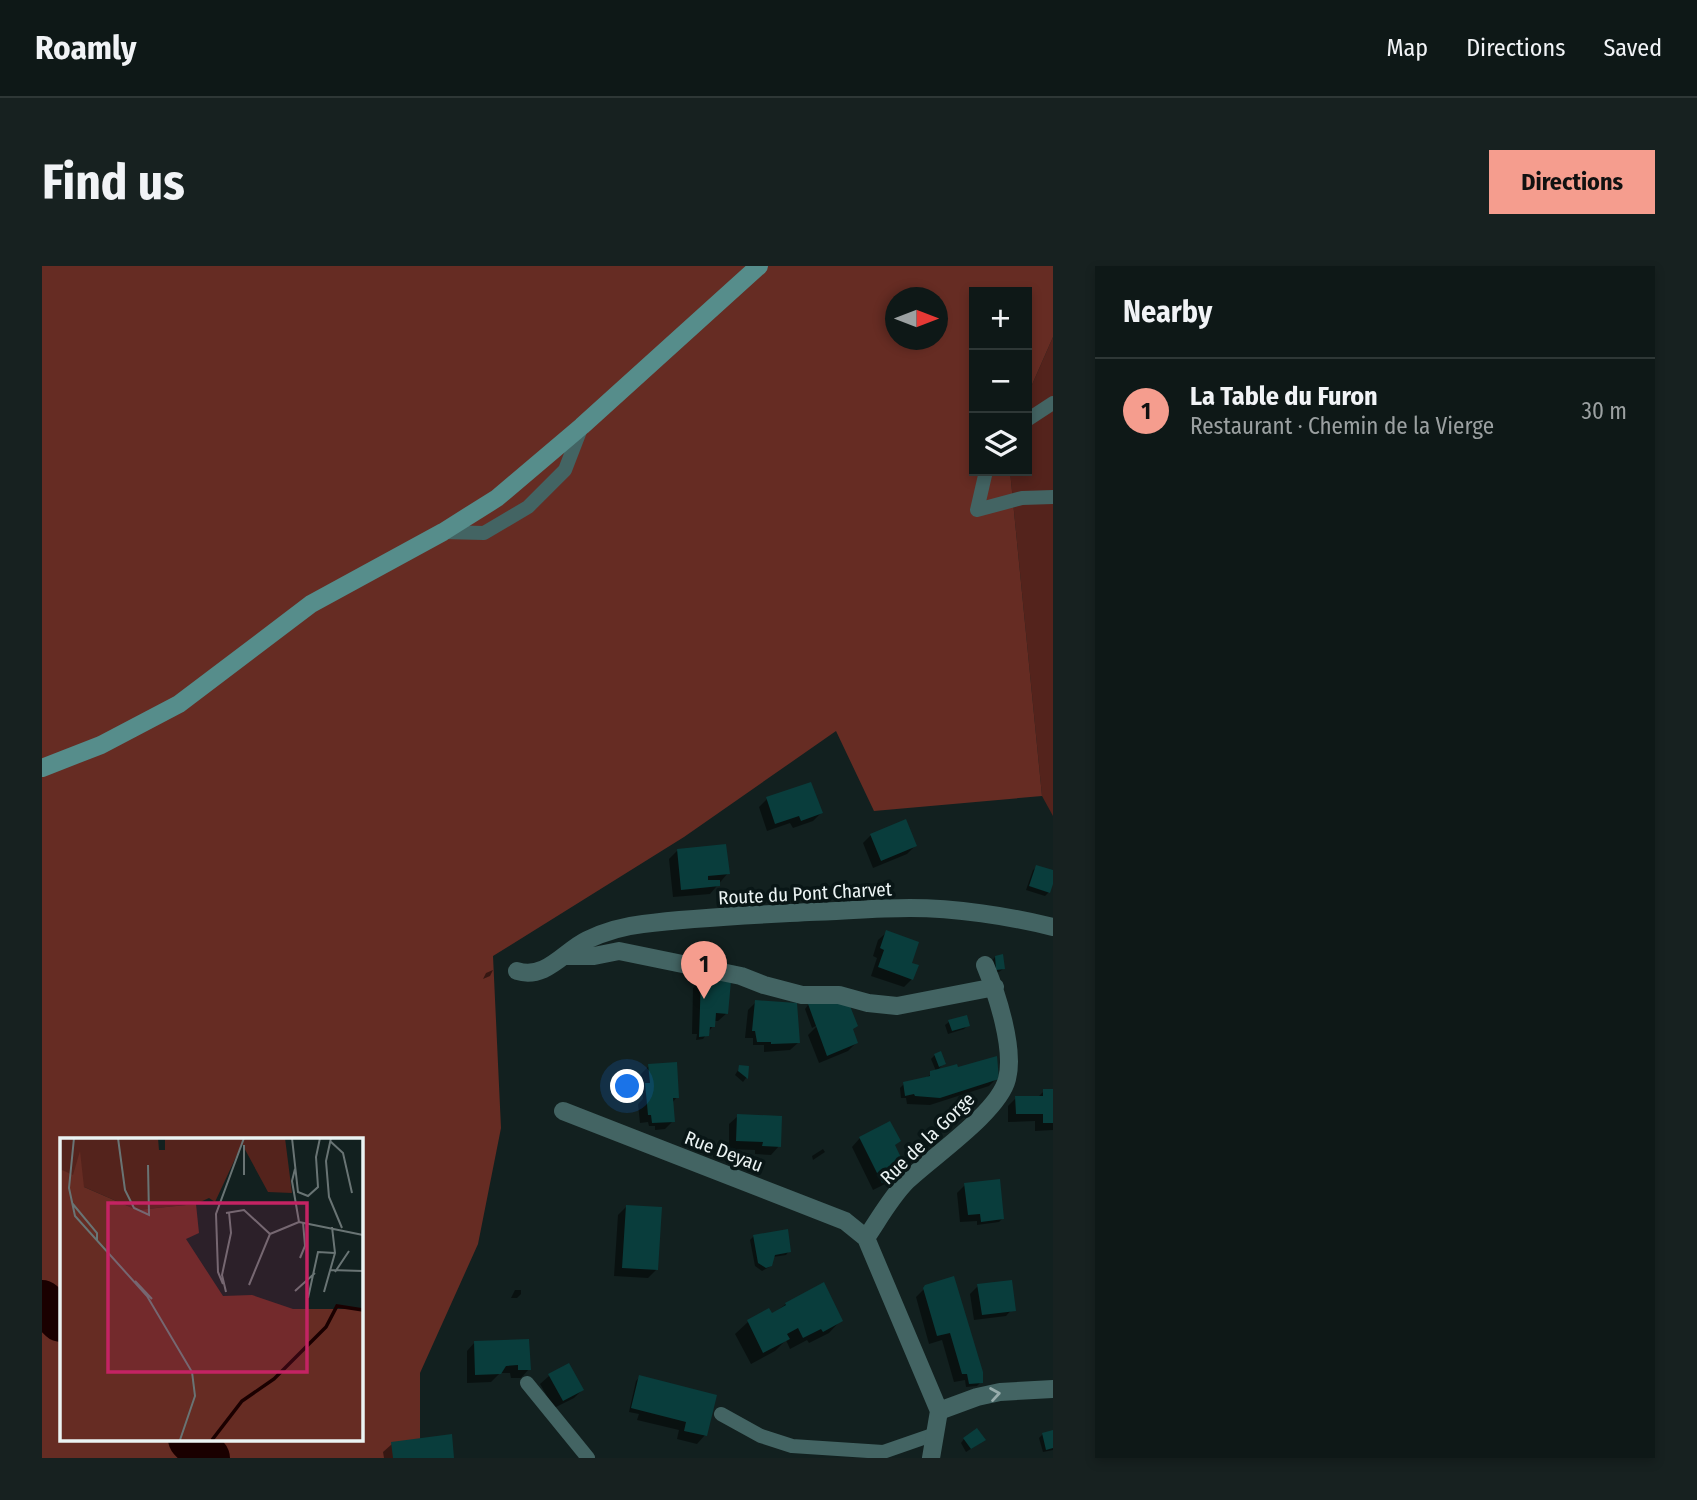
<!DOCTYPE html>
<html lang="en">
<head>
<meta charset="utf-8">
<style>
  body { margin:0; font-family:"Fira Sans Condensed",sans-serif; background:#172120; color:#f1f3f6 }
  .controls { position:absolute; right:21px; top:21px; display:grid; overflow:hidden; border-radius:0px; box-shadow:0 4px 10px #0003 }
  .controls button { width:63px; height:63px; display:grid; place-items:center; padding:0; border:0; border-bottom:2px solid #2e3736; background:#0e1817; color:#f1f3f6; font:35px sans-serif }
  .compass { position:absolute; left:843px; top:21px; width:63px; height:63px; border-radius:50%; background:#0e1817; box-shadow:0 4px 10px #0003; rotate:90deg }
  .you { position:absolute; left:586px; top:821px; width:24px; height:24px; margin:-18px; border:5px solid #fff; border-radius:50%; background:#1a73e8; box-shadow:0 0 0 10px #1a73e833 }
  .badge { display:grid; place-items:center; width:46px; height:46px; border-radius:50%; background:#f59d8e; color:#111; font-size:23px; font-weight:700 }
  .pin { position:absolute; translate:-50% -58px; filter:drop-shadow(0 2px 4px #0008) }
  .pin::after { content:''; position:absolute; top:37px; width:24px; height:21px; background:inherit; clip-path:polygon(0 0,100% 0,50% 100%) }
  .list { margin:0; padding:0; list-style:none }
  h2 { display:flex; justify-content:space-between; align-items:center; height:91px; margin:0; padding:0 28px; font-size:30px }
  h2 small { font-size:23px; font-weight:400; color:#9ba0a1 }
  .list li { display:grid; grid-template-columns:46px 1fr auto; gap:21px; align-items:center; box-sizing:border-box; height:105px; padding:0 28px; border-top:2px solid #2e3736 }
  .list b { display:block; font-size:26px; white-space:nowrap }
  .list p { margin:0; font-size:23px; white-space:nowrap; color:#9ba0a1 }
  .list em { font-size:23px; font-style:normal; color:#9ba0a1 }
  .icon { flex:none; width:38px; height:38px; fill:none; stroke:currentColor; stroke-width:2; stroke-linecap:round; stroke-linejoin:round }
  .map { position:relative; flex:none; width:1011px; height:1192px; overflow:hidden; border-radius:0px }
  header { display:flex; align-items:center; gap:42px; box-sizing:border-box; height:98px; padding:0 35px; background:#0e1817; border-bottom:2px solid #2e3736 }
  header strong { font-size:33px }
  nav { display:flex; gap:38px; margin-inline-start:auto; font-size:24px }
  .intro { display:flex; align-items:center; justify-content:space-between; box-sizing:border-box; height:168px; padding:0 42px }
  h1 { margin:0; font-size:49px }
  .button { padding:18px 32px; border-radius:0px; background:#f59d8e; color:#111; font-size:24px; font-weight:700 }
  main { display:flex; gap:42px; padding:0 42px }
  aside { flex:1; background:#0e1817; border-radius:0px; box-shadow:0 4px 10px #0003 }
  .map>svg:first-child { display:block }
</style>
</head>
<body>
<header>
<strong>Roamly</strong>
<nav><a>Map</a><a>Directions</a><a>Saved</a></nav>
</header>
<div class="intro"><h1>Find us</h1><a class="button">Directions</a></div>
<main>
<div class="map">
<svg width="1011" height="1192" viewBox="0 0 1011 1192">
  <rect width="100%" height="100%" fill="#12201f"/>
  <path fill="#54231c" d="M1011 71V550L1000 530 968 205H985V130Z"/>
  <path fill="#662c23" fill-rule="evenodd" d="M0 0H1011V71L985 130V26H932V205H968L1000 530 832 545 794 465 642 571 451 690 459 862 436 978 378 1107V1192H0ZM853 32H895V74H853ZM19 874H318V1173H19Z"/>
  <path fill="#0007" d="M725 533 779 547 771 555 751 562 748 557 725 565 717 541Z
    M829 569 873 580 865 588 831 602 821 577Z
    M635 585 686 607 668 628 631 631 627 593Z
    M995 601 1011 606 1007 626 1003 630 984 624 991 604Z
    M845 666 868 698 870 713 862 721 829 710 835 692 831 690 836 674Z
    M953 691 961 703 957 706 951 707 950 695Z
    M451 704 448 710 441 713 444 707Z
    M659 714 685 747 676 755H672L671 760 661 773 654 774 655 768H650L651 722Z
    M714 736 757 776 748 784 722 786V779H711V772H703L706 744Z
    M788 738 809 765 814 777 806 785 777 797 766 769 776 759 770 762 763 743 766 739Z
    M907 756 926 759 922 763 906 768 903 759Z
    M893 789 902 797 895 805 914 803 955 812 947 820 888 839 865 838 864 832H859L858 822 862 818 885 811 894 805 889 793Z
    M607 800 635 831 630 837 631 855 623 863 613 864V860H607L606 856 598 857 596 838 601 833 599 808Z
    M698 801 705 802 704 812 701 816 693 809Z
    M1011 824V864L993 865V855L966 856V840L974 832H995L1002 825Z
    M696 850 737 880 729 889 713 888V884L687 883V858Z
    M818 872 851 880 863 904 855 912 831 924 810 881Z
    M781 883 783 886 771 894 770 890Z
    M923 919 961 952 957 956 935 959V955L918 956 915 927Z
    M584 941 614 1004 606 1012 572 1010 576 949Z
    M712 970 747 985 744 989 731 991 729 1000 720 1005 713 1000 708 974Z
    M936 1020 972 1041 964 1050 932 1054 928 1028Z
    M884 1021 939 1116 935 1120 924 1121 923 1114 912 1116 900 1074 887 1078 874 1031Z
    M473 1024H479V1028L475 1032H469Z
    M744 1038 799 1054 787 1067 767 1077 765 1074 748 1083 744 1074 733 1085 709 1098 693 1068 706 1056 727 1044 729 1049Z
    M433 1076 487 1103 479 1112H469L468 1107H458L449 1116 425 1117V1085Z
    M527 1099 540 1124 532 1132 512 1142 498 1118 507 1110Z
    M598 1111 663 1169 655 1178 635 1173 637 1164 595 1154 597 1148 587 1146 594 1115Z
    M1011 1166V1184L1001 1186 997 1172 1001 1168Z
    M922 1173 938 1177 924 1186 919 1177Z
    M350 1178 411 1192H342L341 1186Z"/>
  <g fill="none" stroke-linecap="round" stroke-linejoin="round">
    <path stroke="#1a0000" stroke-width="44" d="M0 1036 19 1054
      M148 1173 166 1192"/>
  </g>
  <path fill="#093d3c" d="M769 516 781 547 759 555 757 550 733 558 724 531Z
    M864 553 875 580 839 595 828 568Z
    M684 578 688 608 666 610V614H678V620L639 624 635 583Z
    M994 599 1011 604V618L1008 627 987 620Z
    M844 664 877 676 870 697 877 699 871 714 836 701 842 684 838 682Z
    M961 688 963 703 954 704 953 690Z
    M659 712 689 715 686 748 674 747 673 761H668L667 770 657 771Z
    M713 734 755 737 758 777 729 778V776H715L713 765H710Z
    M788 736 808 740 816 760 811 763 816 777 785 790 766 738Z
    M925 749 928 760 910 765 906 754Z
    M899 785 904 798 897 801 892 788Z
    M955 790 957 813 898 832 873 830 872 828 863 830 861 816 888 810V805L908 800 915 798 916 801Z
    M635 796 637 832H631L633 856 610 857 609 849H606L603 817H608L606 798Z
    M697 799 707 800 706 813 696 805Z
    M1001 823H1011V857H1001V848H974L973 830H1001Z
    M695 848 740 850 739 881 720 880 721 876 694 875Z
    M848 855 859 875 853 879 865 904 840 917 817 871Z
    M958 913 962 953 939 956 938 948 926 949 922 917Z
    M584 939 620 941 616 1004 580 1002Z
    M746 963 749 986 733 989 730 1000 724 1002 716 997 711 969Z
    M912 1010 941 1106V1117L927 1118 925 1108H920L908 1067 895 1070 881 1022 883 1019Z
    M970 1014 974 1045 940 1049 935 1018Z
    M782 1016 801 1055 781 1066 779 1063 761 1072 756 1062 745 1068 748 1073 721 1087 705 1054 727 1042 730 1047 744 1039 743 1037Z
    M487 1073 489 1104H476V1099L464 1100 459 1108 433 1109 432 1075Z
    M527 1097 542 1124 521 1135 506 1108Z
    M597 1109 675 1129 665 1170 642 1165 644 1156 589 1142Z
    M935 1162 944 1174 929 1183 921 1172Z
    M1011 1164V1182L1004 1184 1000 1167Z
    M410 1168 412 1192H351L349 1176Z"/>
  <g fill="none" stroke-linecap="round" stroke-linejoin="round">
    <path stroke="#436463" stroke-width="14" d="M985 154 1011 137
      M944 205 935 244 980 232 1011 231
      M401 266 442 267 486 241 523 204 540 160
      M485 1117 546 1192
      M679 1148 719 1170 750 1180 841 1186 893 1168"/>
    <path stroke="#436463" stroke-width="18" d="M524 690H552L577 685 699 710 722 719 760 729H797L826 737 855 740 953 721
      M475 705C504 714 522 685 545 674 562 666 583 660 601 658 656 651 712 649 767 646 800 645 834 642 868 642 913 642 967 650 1011 661
      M521 845 803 955 824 972
      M824 972C837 953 849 931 865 915 890 891 957 846 965 813 973 783 955 728 943 699
      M824 972 897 1145
      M897 1145 935 1131 958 1126 1011 1123
      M889 1192 897 1145"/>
    <path stroke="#568d8b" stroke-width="18" d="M0 502 59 479 137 438 269 338 401 266 455 232 540 160 717 0"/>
  </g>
  <defs><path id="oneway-chevron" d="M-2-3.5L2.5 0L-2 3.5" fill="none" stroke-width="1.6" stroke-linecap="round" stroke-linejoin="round" transform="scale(1.75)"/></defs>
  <use stroke="#97acab" href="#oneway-chevron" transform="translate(953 1128) rotate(-9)"/>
  <g text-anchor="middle" stroke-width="7" stroke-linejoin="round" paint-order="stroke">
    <g font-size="19" fill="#ebf3f3" stroke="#091616">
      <text transform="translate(763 627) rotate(-3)" y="7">Route du Pont Charvet</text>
      <text transform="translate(885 872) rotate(-44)" y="7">Rue de la Gorge</text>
      <text transform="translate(682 885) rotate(21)" y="7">Rue Deyau</text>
    </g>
  </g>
  <g transform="translate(18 872)">
    <rect width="303" height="303" fill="#12201f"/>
    <path d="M0 0H98L99 12H105V0H225L232 55 208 54 182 6 155 64 149 60 136 66 77 72 24 49 0 31Z" fill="#54231c"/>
    <path d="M20 13 24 49 77 72 136 66 139 95 126 101 163 158 192 157 233 171H303V302H0V31L13 37Z" fill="#662c23"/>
    <path fill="none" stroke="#1a0000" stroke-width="3.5" d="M152 302 182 263 214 241 266 189 277 168 303 172"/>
    <path fill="none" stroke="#697474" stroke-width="2" d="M14 0 9 50 15 78 87 158 132 234 135 258 120 302M58 0 65 52 74 70 89 77 88 27M232 0 238 54 248 58 258 49 256 19 260 0M271 0 266 23 269 59 282 90M270 3 283 15 292 55M235 31 232 43 239 84M184 37V7M12 65 37 95V102M166 75 184 72 210 96M239 84 303 97M210 96 239 84M240 120 245 108 243 84M270 132 303 133M275 134 289 113M75 143 92 161M163 146 158 134 156 76 184 0M189 147 210 96M235 153 255 135M166 154 162 137 171 95 169 74M264 154 275 115 272 89M248 160 258 114 275 115"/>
    <path fill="#c42363" fill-opacity="0.15" stroke="#c42363" stroke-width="3.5" d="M48 65H247V234H48Z"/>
    <rect width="303" height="303" fill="none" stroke="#ebf3f3" stroke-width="3.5"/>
  </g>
</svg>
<div class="controls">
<button>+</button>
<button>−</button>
<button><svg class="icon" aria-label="layers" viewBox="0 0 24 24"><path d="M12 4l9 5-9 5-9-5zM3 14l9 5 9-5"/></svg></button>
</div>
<svg class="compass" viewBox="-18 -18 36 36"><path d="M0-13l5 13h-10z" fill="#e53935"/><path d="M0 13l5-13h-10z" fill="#9ba0a1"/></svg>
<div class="you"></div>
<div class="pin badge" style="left:662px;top:733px">1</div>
</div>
<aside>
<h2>Nearby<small></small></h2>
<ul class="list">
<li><span class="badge">1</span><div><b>La Table du Furon</b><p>Restaurant · Chemin de la Vierge</p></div><em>30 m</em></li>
</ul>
</aside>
</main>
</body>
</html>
